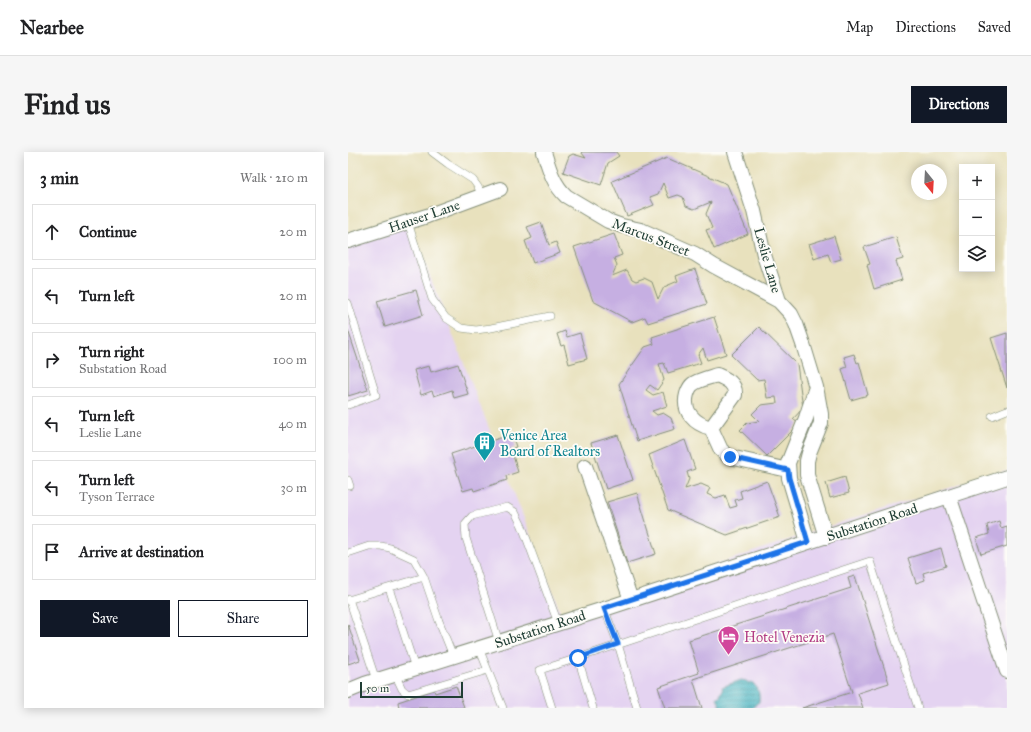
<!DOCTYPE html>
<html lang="en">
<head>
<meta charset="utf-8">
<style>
  body { margin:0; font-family:"IM FELL Great Primer",serif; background:#f6f6f6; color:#202124 }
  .controls { position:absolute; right:12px; top:12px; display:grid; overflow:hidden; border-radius:0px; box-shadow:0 2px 10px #0003 }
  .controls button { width:36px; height:36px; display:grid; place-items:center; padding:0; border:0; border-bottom:1px solid #e0e0e0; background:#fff; color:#202124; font:20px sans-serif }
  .compass { position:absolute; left:563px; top:12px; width:36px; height:36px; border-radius:50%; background:#fff; box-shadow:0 2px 10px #0003; rotate:162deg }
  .scale { position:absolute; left:12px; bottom:10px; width:103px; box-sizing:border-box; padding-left:4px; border:2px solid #1f3d34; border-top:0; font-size:11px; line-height:14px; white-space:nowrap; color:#1f3d34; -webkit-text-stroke:3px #fdfcf7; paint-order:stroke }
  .stop { position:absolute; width:12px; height:12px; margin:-9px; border:3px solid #1a73e8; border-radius:50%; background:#fff }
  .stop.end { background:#1a73e8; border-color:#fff; box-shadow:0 1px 4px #0008 }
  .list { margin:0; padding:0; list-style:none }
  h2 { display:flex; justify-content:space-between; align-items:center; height:52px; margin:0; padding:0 16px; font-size:17px }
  h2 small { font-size:13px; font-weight:400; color:#757577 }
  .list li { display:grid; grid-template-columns:26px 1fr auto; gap:12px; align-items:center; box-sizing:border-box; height:56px; margin:0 8px 8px; padding:0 8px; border:1px solid #e0e0e0; border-radius:0px }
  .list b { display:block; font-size:15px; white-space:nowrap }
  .list p { margin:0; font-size:13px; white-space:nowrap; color:#757577 }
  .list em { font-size:13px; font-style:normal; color:#757577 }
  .actions { display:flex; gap:8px; padding:12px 16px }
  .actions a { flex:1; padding:9px 0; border:1px solid #111827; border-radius:0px; text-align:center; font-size:14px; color:#111827 }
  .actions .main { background:#111827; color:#fff }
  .icon { flex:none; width:22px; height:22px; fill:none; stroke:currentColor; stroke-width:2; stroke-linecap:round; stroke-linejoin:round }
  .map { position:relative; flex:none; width:659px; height:556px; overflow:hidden; border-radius:0px }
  header { display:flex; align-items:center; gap:24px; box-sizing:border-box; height:56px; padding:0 20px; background:#fff; border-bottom:1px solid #e0e0e0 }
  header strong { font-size:19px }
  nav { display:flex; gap:22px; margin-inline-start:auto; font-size:14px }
  .intro { display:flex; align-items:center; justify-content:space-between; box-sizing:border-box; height:96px; padding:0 24px }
  h1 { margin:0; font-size:28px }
  .button { padding:10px 18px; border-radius:0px; background:#111827; color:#fff; font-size:14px; font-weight:700 }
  main { display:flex; gap:24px; padding:0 24px }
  aside { flex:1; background:#fff; border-radius:0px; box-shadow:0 2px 10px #0003 }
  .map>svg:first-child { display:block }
</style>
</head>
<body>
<header>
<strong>Nearbee</strong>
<nav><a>Map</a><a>Directions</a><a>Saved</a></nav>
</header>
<div class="intro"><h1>Find us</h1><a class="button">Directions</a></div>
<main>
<aside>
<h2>3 min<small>Walk · 210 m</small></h2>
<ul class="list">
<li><svg class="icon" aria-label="ahead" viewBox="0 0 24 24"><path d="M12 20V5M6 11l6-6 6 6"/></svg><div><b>Continue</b></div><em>20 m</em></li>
<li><svg class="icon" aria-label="left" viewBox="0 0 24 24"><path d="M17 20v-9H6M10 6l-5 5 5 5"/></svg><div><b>Turn left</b></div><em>20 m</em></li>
<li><svg class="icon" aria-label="right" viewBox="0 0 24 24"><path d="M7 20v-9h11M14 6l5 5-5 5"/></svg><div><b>Turn right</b><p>Substation Road</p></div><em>100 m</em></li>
<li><svg class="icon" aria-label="left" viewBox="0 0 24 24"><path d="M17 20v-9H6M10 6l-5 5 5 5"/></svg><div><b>Turn left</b><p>Leslie Lane</p></div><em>40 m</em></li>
<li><svg class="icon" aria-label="left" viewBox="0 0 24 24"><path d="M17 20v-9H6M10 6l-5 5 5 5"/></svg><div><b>Turn left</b><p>Tyson Terrace</p></div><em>30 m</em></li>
<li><svg class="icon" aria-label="arrive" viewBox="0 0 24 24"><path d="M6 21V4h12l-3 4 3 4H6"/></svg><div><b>Arrive at destination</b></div></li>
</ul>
<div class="actions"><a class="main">Save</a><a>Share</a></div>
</aside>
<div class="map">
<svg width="659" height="556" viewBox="0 0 659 556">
  <defs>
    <pattern id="water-rules" width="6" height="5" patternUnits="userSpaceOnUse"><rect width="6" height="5" fill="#43b1bf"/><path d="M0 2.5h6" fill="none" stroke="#37919c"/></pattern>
  </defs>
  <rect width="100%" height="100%" fill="#fdfcf7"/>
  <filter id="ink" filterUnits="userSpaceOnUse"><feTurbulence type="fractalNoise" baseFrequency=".025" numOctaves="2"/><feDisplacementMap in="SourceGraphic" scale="8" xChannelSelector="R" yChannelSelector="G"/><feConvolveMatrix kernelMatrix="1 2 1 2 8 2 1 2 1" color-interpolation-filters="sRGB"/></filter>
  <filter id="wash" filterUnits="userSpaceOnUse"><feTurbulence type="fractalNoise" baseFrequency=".012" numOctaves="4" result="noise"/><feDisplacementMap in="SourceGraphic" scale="16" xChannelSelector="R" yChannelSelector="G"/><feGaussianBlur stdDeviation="0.9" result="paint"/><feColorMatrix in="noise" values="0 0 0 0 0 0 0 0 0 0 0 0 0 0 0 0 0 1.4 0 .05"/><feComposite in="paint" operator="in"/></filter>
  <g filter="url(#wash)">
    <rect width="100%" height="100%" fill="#e8e1bd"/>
    <path fill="#e4d3f1" d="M62 73 214 464 500 368 659 318V556H0V91Z"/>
    <path fill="url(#water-rules)" stroke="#31777a" d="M393 528 398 529 401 531 404 530C410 536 412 541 411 550L408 552 405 556H373L369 545 373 544 372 541 375 539 374 535Z"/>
    <g id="blocks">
      <path fill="#c6afe2" d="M233 0H268L271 4 260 11 253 33 215 20 221 4 225 2 238 6Z
        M319 6 379 32 400 82 366 97 358 78 364 76 358 62 363 50 346 57 338 54 335 45 330 43 321 46 315 31 310 42 302 45 306 53 279 64 264 29Z
        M193 70 201 93 208 90 212 101 185 111 177 89 184 86 179 75Z
        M266 82 274 103 266 106 269 113 264 124 279 118 284 127 288 129 296 126 304 130 310 147 316 135 330 129 328 124 347 117 359 152 300 171 297 165 284 170 245 149 226 95Z
        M486 84 493 107 483 110 480 102 466 107 461 92Z
        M548 85 555 107 548 109 554 128 526 137 519 113 522 112 516 95Z
        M68 138 75 163 37 175 29 149Z
        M366 165 378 202 359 208 355 196 350 203 353 211 320 221 316 211 311 212 316 228 309 238 302 233 298 238 305 243 315 240 319 254 304 259 309 263 315 261 323 266 327 277 289 289 271 232 297 195 306 192 304 185Z
        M411 175 449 212 455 256 445 267 451 272 419 304 392 278 399 271 411 269 404 262 413 253 429 251 428 245 419 246 416 227 409 228 383 203Z
        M0 178 20 238 0 244Z
        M217 179 219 185 232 181 239 207 221 212 216 193 213 194 209 182Z
        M659 181V236L643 186Z
        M506 202 509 211 511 210 520 243 503 248 494 217 499 215 496 205Z
        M110 212 120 242 106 246 104 238 86 244 84 239 73 243 66 218 81 214 83 220Z
        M164 282 168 295 163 297 170 320 158 324 159 328 126 339 125 336 115 339 103 302Z
        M270 283 285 328 258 337 243 291Z
        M337 288 347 317 339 320 341 327 337 337 353 332 362 336 359 342 368 346 377 343 382 356 389 354 387 348 394 346 392 339 419 329 432 365 379 383 320 358 301 303Z
        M497 325 501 341 482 346 478 331Z
        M289 341 308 402 279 411 259 350Z
        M651 369 653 376 659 374V394L633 402 628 386 641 382 639 373Z
        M593 396 598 414 575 421 577 428 568 431 560 406Z
        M507 424 541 531 510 541 515 556H454L504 540 485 482 345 527 354 556H317L310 535 351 521 341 488 503 436 500 426Z
        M0 472 12 508 0 512Z
        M108 534 116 555 112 556H51L50 550 86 538 87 541Z"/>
    </g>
  </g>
  <g filter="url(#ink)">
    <use href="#blocks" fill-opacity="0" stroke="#848f78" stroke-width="1"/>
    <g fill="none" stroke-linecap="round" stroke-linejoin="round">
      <defs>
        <path id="lane" d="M84 0 100 12 125 28 130 35 134 44
          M60 70 84 147 98 166 113 176 128 178 143 176 202 164
          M0 151 28 243 0 253
          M644 264 659 258
          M0 328 2 334H0
          M0 401 21 394H33L42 396 66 407 76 425 91 469 105 504
          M41 436 67 516
          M1 447 28 528
          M0 448 76 425
          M256 456 270 492 289 556
          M151 490 118 386 117 372 124 364 159 355 167 360 174 374 210 471
          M131 496 155 556
          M47 522 54 537 60 542 140 518
          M204 556 192 518 230 506
          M245 556 230 506 522 409 570 556"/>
        <path id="street" d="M196 0C201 16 205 32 218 44L260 69 274 74 293 78 347 102 366 114 431 149
          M387 0 406 59 416 103 431 149 443 162 448 172 455 192 468 235 473 262V271L461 301 459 309V323L478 385
          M0 89 79 64 152 37
          M369 223C378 227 388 231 387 243L363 276C347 272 334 260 339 242 340 239 342 234 345 232 350 228 363 225 369 223Z
          M363 276 373 298 382 305 440 318
          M237 314 283 448
          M601 344 659 519
          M460 390 441 326 440 311 458 266 467 238
          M0 539 17 532 253 458 659 325"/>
      </defs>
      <use href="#lane" stroke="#848f78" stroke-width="8"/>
      <use href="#street" stroke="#848f78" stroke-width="16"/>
      <use href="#lane" stroke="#fff" stroke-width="7"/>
      <use href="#street" stroke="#fff" stroke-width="14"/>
    </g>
  </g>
  <g fill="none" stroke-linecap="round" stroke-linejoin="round" filter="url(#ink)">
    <path stroke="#1a73e8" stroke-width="5" d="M230 506 270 492 256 456 460 390 441 326 440 318 382 305"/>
  </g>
  <defs>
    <symbol id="building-pin" viewBox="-11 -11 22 30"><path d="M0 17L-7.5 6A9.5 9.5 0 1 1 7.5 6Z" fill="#0f9aa8" stroke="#fdfcf7"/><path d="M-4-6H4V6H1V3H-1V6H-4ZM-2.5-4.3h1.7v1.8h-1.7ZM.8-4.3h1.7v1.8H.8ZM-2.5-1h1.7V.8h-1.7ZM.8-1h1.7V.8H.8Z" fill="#fff"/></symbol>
    <symbol id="hotel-pin" viewBox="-11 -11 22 30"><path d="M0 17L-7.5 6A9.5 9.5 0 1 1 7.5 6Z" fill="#d1479c" stroke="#fdfcf7"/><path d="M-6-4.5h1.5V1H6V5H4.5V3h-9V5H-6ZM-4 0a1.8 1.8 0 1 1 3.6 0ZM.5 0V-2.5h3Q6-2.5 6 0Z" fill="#fff"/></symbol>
  </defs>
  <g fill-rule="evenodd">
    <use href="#building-pin" x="124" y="278" width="25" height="34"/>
    <use href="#hotel-pin" x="368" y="472" width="25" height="34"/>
  </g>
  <g text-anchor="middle" stroke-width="3.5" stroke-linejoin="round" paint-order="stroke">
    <g font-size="14" fill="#1f3d34" stroke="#fdfcf7">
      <text transform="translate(76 64) rotate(-19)" y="5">Hauser Lane</text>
      <text transform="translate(303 85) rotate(21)" y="5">Marcus Street</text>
      <text transform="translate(420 108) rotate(74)" y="5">Leslie Lane</text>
      <text transform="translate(524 370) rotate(-18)" y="5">Substation Road</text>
      <text transform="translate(192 477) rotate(-18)" y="5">Substation Road</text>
    </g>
    <g font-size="14" fill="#0d838f" stroke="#fdfcf7" text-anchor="start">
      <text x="152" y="288">Venice Area<tspan x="152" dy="16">Board of Realtors</tspan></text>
    </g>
    <g font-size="14" fill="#b23c85" stroke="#fdfcf7" text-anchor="start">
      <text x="396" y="490">Hotel Venezia</text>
    </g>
  </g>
</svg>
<div class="controls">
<button>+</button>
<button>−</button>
<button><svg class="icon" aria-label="layers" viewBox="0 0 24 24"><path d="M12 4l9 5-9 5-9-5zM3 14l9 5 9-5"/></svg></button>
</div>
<svg class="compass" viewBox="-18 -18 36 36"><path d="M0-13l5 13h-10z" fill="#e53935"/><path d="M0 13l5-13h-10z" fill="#757577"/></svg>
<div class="scale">50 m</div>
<div class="stop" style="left:230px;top:506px"></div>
<div class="stop end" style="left:382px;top:305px"></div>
</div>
</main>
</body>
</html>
